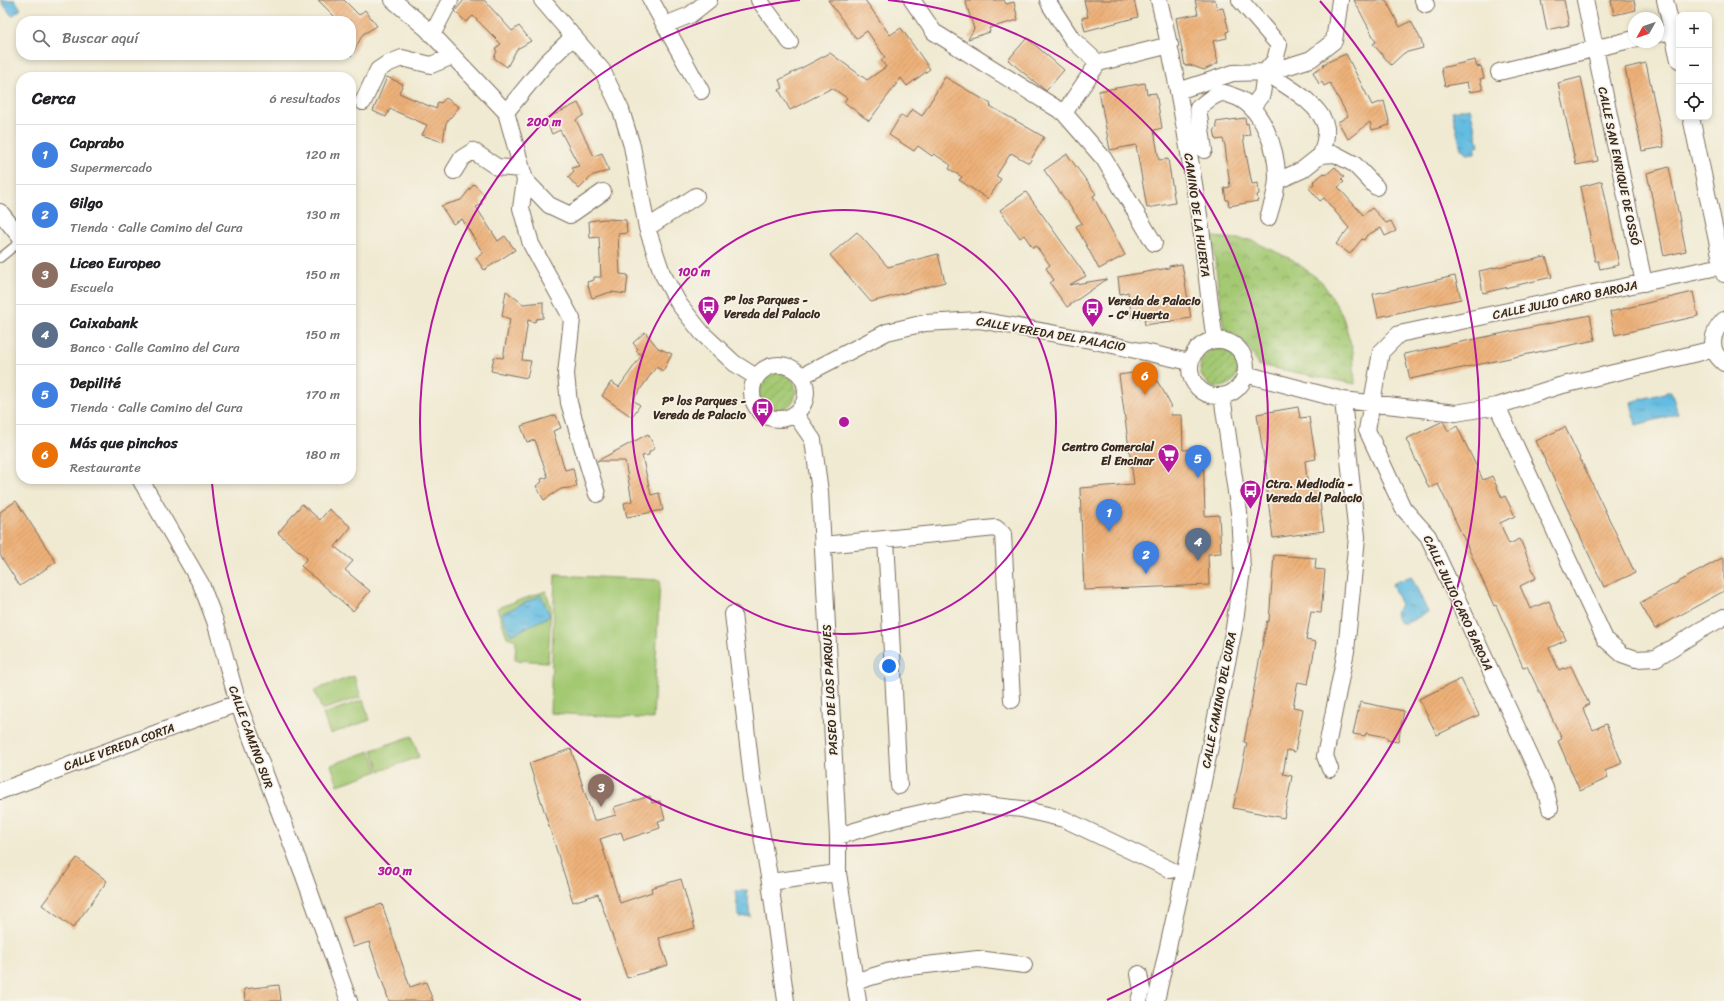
<!DOCTYPE html>
<html lang="es">
<head>
<meta charset="utf-8">
<style>
  body { margin:0; font-family:Sriracha,sans-serif; background:#f6f6f6; color:#202124 }
  .controls { position:absolute; right:12px; top:12px; display:grid; overflow:hidden; border-radius:8px; box-shadow:0 2px 6px #0003 }
  .controls button { width:36px; height:36px; display:grid; place-items:center; padding:0; border:0; border-bottom:1px solid #e0e0e0; background:#fff; color:#202124; font:20px sans-serif }
  .compass { position:absolute; left:1628px; top:12px; width:36px; height:36px; border-radius:50%; background:#fff; box-shadow:0 2px 6px #0003; rotate:230deg }
  .you { position:absolute; left:889px; top:666px; width:14px; height:14px; margin:-10px; border:3px solid #fff; border-radius:50%; background:#1a73e8; box-shadow:0 0 0 6px #1a73e833 }
  .badge { display:grid; place-items:center; width:26px; height:26px; border-radius:50%; background:#2563eb; color:#fff; font-size:13px; font-weight:700 }
  .pin { position:absolute; translate:-50% -33px; filter:drop-shadow(0 1px 2px #0008) }
  .pin::after { content:''; position:absolute; top:21px; width:14px; height:12px; background:inherit; clip-path:polygon(0 0,100% 0,50% 100%) }
  .list { margin:0; padding:0; list-style:none }
  h2 { display:flex; justify-content:space-between; align-items:center; height:52px; margin:0; padding:0 16px; font-size:17px }
  h2 small { font-size:13px; font-weight:400; color:#757577 }
  .list li { display:grid; grid-template-columns:26px 1fr auto; gap:12px; align-items:center; box-sizing:border-box; height:60px; padding:0 16px; border-top:1px solid #e0e0e0 }
  .list b { display:block; font-size:15px; white-space:nowrap }
  .list p { margin:0; font-size:13px; white-space:nowrap; color:#757577 }
  .list em { font-size:13px; font-style:normal; color:#757577 }
  .icon { flex:none; width:22px; height:22px; fill:none; stroke:currentColor; stroke-width:2; stroke-linecap:round; stroke-linejoin:round }
  .map { position:relative; flex:none; width:1724px; height:1001px; overflow:hidden }
  .search { position:absolute; background:#fff; box-shadow:0 2px 6px #0003; left:16px; top:16px; width:340px; height:44px; display:flex; align-items:center; gap:10px; box-sizing:border-box; padding:0 14px; border-radius:16px; color:#757577; font-size:15px }
  .panel { position:absolute; background:#fff; box-shadow:0 2px 6px #0003; left:16px; top:72px; width:340px; height:412px; border-radius:16px }
  .map>svg:first-child { display:block }
</style>
</head>
<body>
<div class="map">
<svg width="1724" height="1001" viewBox="0 0 1724 1001">
  <defs>
    <pattern id="park-crowns" width="20" height="18" patternUnits="userSpaceOnUse"><rect width="20" height="18" fill="#a4c973"/><path d="M2 6a3 3 0 1 1 6 0M12 15a3 3 0 1 1 6 0" fill="none" stroke="#87a35e"/></pattern>
    <pattern id="garden-furrows" width="10" height="10" patternUnits="userSpaceOnUse"><rect width="10" height="10" fill="#a4c973"/><path d="M-1 1l2-2M0 10L10 0M9 11l2-2" fill="none" stroke="#87a35e"/></pattern>
    <pattern id="water-ripples" width="26" height="14" patternUnits="userSpaceOnUse"><rect width="26" height="14" fill="#64bce1"/><path d="M2 4q2-2 4 0t4 0M15 11q2-2 4 0t4 0" fill="none" stroke="#5499b6"/></pattern>
    <pattern id="building-hatch" width="6" height="6" patternUnits="userSpaceOnUse"><rect width="6" height="6" fill="#edb179"/><path d="M-1 1l2-2M0 6l6-6M5 7l2-2" fill="none" stroke="#cc9868"/></pattern>
  </defs>
  <rect width="100%" height="100%" fill="#f7f3e8"/>
  <filter id="ink" filterUnits="userSpaceOnUse"><feTurbulence type="fractalNoise" baseFrequency=".025" numOctaves="2"/><feDisplacementMap in="SourceGraphic" scale="8" xChannelSelector="R" yChannelSelector="G"/><feConvolveMatrix kernelMatrix="1 2 1 2 8 2 1 2 1" color-interpolation-filters="sRGB"/></filter>
  <filter id="wash" filterUnits="userSpaceOnUse"><feTurbulence type="fractalNoise" baseFrequency=".012" numOctaves="4" result="noise"/><feDisplacementMap in="SourceGraphic" scale="16" xChannelSelector="R" yChannelSelector="G"/><feGaussianBlur stdDeviation="0.9" result="paint"/><feColorMatrix in="noise" values="0 0 0 0 0 0 0 0 0 0 0 0 0 0 0 0 0 1.4 0 .05"/><feComposite in="paint" operator="in"/></filter>
  <g filter="url(#wash)">
    <rect width="100%" height="100%" fill="#f0ead2"/>
    <path fill="#a4c973" stroke="#707a48" d="M555 575 660 580 653 719 550 713Z
      M546 591 551 607 548 662 515 660 516 640 507 637 497 608Z
      M354 676 361 697 322 710 314 690Z
      M363 700 370 720 330 734 323 714Z
      M412 736 419 757 380 771 372 750Z
      M370 751 378 771 338 785 331 765Z"/>
    <path fill="url(#park-crowns)" stroke="#707a48" d="M1212 237 1251 240 1293 260 1322 282 1342 314 1353 351 1355 384 1258 365C1250 347 1243 337 1224 330Z"/>
    <path fill="url(#garden-furrows)" stroke="#707a48" d="M1200 368a19 19 0 1 1 38 0a19 19 0 1 1-38 0Z
      M758 391a19 19 0 1 1 38 0a19 19 0 1 1-38 0Z"/>
    <path fill="url(#water-ripples)" stroke="#507380" d="M0 0H15L21 9 12 16Z
      M1470 108 1479 145 1475 147V153L1467 154 1464 149H1461L1452 111Z
      M1671 391 1678 414 1636 425 1631 402Z
      M1411 576 1428 612 1407 623H1400L1396 618 1395 613 1401 605 1392 584Z
      M541 595 550 616 511 635 501 614Z
      M747 890 750 916 739 917 735 891Z"/>
    <g id="blocks">
      <path fill="url(#building-hatch)" d="M318 0H344L359 15 365 10 377 26 363 34 351 56V21H339Z
        M464 0H484L512 31 519 26 531 41 517 49 507 67 494 58 497 51 495 49 501 44 473 16 466 22 455 11Z
        M828 0H865L890 35 901 28 930 69 907 86 901 78 869 121 844 102 847 98 832 88 790 110 779 90 783 88 779 80 830 53 867 80 886 67 881 60 885 57 867 31 856 39Z
        M965 0H1004L1006 4 1014 2 1018 20 989 28 990 32 968 39 974 29Z
        M1084 0H1134L1138 17 1085 31 1082 18 1088 17Z
        M1195 0H1215L1217 9 1223 8 1229 31 1226 32 1227 38 1213 41 1218 63 1204 70 1190 65 1185 66 1176 18 1198 14Z
        M1354 0H1386L1400 27 1411 21 1421 40 1423 48 1404 53 1391 65 1373 44 1376 42Z
        M1541 0H1564L1569 25 1547 30Z
        M1611 0H1634L1636 10 1614 15Z
        M1027 38 1064 70 1046 91 1008 60Z
        M1346 54 1372 105 1384 101 1390 125 1372 130 1370 122 1348 139 1338 122 1348 116 1330 83 1324 86 1322 82 1319 84 1313 72 1324 66 1323 64Z
        M1475 60 1477 67 1481 66 1484 78 1480 79 1483 90 1469 92 1467 82 1445 86 1441 68Z
        M1646 63 1664 147 1642 151 1625 68Z
        M387 77 403 84 399 93 436 109 438 102 441 103 446 98 459 107 446 123 443 142 422 135 427 125 390 109 386 117 373 111Z
        M945 77 991 104 990 106 1044 137 1029 163 1011 153 996 176 1001 179 988 199 959 180 962 177 949 169 951 165 934 154 932 156 918 146 914 151 889 135 901 115 906 118 912 109 922 116Z
        M1581 77 1598 161 1576 165 1558 83Z
        M1145 83 1147 94 1156 93 1162 128 1154 130 1159 160 1168 159 1175 203 1147 208 1136 145 1110 150 1099 91Z
        M578 103 584 115 576 120 594 156 602 153 609 171 593 175 579 189 568 177 574 171 572 168 579 166 560 130 552 134 545 119Z
        M1245 118 1246 124 1248 123 1250 135 1243 136 1245 149 1252 184 1258 183 1259 194 1257 195 1258 201 1229 206 1228 200H1226L1224 188 1230 187 1225 146 1223 139 1216 140 1214 129 1217 128 1216 122Z
        M1067 154 1096 194 1093 196 1125 255 1099 269 1076 226 1082 223 1044 170Z
        M1335 167 1344 177 1341 179 1344 182 1338 187 1363 215 1372 208 1386 223 1391 221 1396 231 1385 236 1381 228 1367 235 1364 240 1362 239 1350 254 1336 244 1349 228 1324 198 1320 201 1309 188 1314 184 1313 182 1324 173 1326 175Z
        M1669 167 1686 251 1664 256 1647 173Z
        M1602 181 1619 265 1600 269 1598 261H1595L1580 187Z
        M474 184 485 196 481 201 482 204 476 207 498 241 505 236 515 250 484 270 476 258 483 253 462 219 453 224 441 206 461 200Z
        M1026 192 1086 276 1069 285 1107 279 1067 307 1050 283 1054 280 1046 268 1050 265 1036 246 1033 248 1024 235 1020 238 1000 210Z
        M605 219 626 220 627 233 618 234 620 274 628 275 626 294 611 292 592 298 587 282 594 280V277H601L599 237 590 238 589 221Z
        M857 232 888 267 938 254 945 282 871 302 830 255Z
        M1546 257 1552 277 1483 293 1479 271Z
        M1182 264 1191 318 1145 325 1144 317 1132 319 1128 292 1120 294 1118 277 1169 268V266Z
        M1455 276 1461 299 1378 317 1373 294Z
        M506 291 523 304 543 302V318L536 319 535 322 528 320 522 360 531 361 527 378 491 371 494 357 503 358 510 319 502 316Z
        M1693 292 1698 316 1615 335 1610 312Z
        M1590 315 1595 340 1410 379 1404 354Z
        M645 332 658 348 672 354 663 371 656 367 633 400 640 405 632 417 602 396 611 382 619 387 642 355 636 351 638 349 633 343Z
        M1145 371 1155 378 1164 392 1170 404 1171 415H1182L1183 450 1203 449 1205 516 1219 515 1221 553 1208 554 1209 585 1084 590 1080 488 1134 484 1119 375Z
        M1298 407 1300 418 1309 417 1316 459 1305 461 1308 490 1318 489 1324 531 1273 538 1266 484H1268L1257 414Z
        M556 415 561 428 553 431 565 470 573 468 577 487 561 489 544 500 536 486 542 482 541 479 548 477 535 440 527 442 521 426Z
        M1443 421 1448 431 1457 426 1483 480 1492 476 1502 498 1505 496 1515 516 1500 523 1509 544 1520 539 1536 578 1520 586 1530 609 1549 601 1566 640 1549 648 1559 670 1563 668 1565 669 1571 666 1589 704 1583 708 1593 730 1606 724 1622 763 1605 771 1608 778 1580 791 1558 741 1562 739 1527 666 1523 667 1496 605 1494 606 1466 543 1438 484 1429 488 1406 439Z
        M1565 427 1635 573 1604 587 1536 441Z
        M648 434 655 448 649 452V455L642 456 651 495 659 493 663 510 627 517 624 503 632 501 625 461H597Z
        M16 501 56 562 20 586 0 555V512Z
        M302 504 320 520 329 509 351 527 335 547 353 561 345 570 370 591 353 611 301 566 307 558 278 533Z
        M1274 555 1316 558 1315 569 1325 570 1321 613 1311 612 1306 640 1316 642 1308 684 1298 682 1293 707 1303 709 1295 752 1287 750 1283 774 1292 776 1284 818 1233 808 1247 743 1244 742 1260 656 1267 621H1269Z
        M1724 557V591L1655 629 1640 603Z
        M1461 679 1479 715 1437 735 1419 699Z
        M1360 702 1404 711 1398 742 1387 740V737L1366 733 1365 736 1353 734Z
        M571 749 594 821 616 815 614 807 650 796 652 803 660 801 665 819 658 821 660 828 624 840 621 832 600 839 620 903 652 892 651 888 681 879 695 928 659 938 668 965 627 978 598 894 573 902 529 763Z
        M77 858 107 881 73 928 42 905Z
        M382 904 410 987 426 982 433 1001H389L369 942 353 947 343 917Z
        M279 985 281 1001H245L244 989Z"/>
    </g>
  </g>
  <g filter="url(#ink)">
    <use href="#blocks" fill-opacity="0" stroke="#7a6d5d" stroke-width="1"/>
    <g fill="none" stroke-linecap="round" stroke-linejoin="round">
      <defs>
        <path id="service" d="M0 258 21 241"/>
        <path id="minor" d="M393 0 427 29 506 112 525 180 549 205 570 215 603 192
          M542 0 602 70 621 110 632 146 647 228 662 273 679 304 702 333 734 363 756 377
          M651 0 701 91
          M759 0 790 42
          M912 0 934 32 1064 113 1104 159 1154 243
          M1048 0 1050 5 1072 39 1098 63 1170 45
          M1159 0C1177 75 1189 152 1201 228 1206 265 1209 303 1215 340
          M1240 0 1279 45 1275 60 1265 72 1262 94 1252 107
          M1423 0 1426 5
          M1585 0 1644 283
          M1665 0 1679 60
          M665 25 690 15 709 0
          M1658 34 1673 31
          M432 35 450 0
          M1265 72C1283 84 1322 104 1326 128 1327 137 1324 146 1321 155
          M1499 72 1634 39
          M1178 91 1233 73 1265 72 1289 66 1311 59 1334 41 1340 0
          M363 102 378 70 387 64 402 58 431 65 453 56
          M506 112 546 63 574 36
          M1064 113 1098 63
          M1691 117 1724 274
          M1204 150 1198 108C1205 103 1214 93 1224 93 1226 93 1230 95 1233 96 1262 105 1277 149 1277 177 1277 191 1272 205 1268 218
          M454 171 462 158 473 151 497 167 522 169
          M525 180 521 208 531 244 572 319 566 374 569 403 597 494
          M1277 181 1302 170 1321 155 1335 154 1354 164 1376 187
          M0 212 21 238
          M647 228 696 196
          M1724 320C1711 333 1708 350 1724 363
          M1190 368a28 28 0 1 1 56 0a28 28 0 1 1-56 0Z
          M752 392a27 27 0 1 1 54 0a27 27 0 1 1-54 0Z
          M1245 374 1343 400 1456 413 1497 406 1559 386 1714 349
          M802 376 887 332 925 323 979 320 1090 340 1190 362
          M1497 406 1605 639 1622 654 1636 659 1656 658 1699 631 1724 617
          M795 414 813 440 820 492 838 836V873L858 1001
          M140 479 201 584 215 621 238 703 304 876 349 1001
          M886 539 899 786
          M823 545 996 528 1003 534 1012 700
          M733 614 752 779 770 882 786 1001
          M1330 769 1325 756 1346 651 1357 537 1343 400
          M0 791 238 703
          M1550 808 1545 788 1428 536 1403 508 1367 430 1381 352 1399 334 1713 268
          M838 836 899 818 966 803 1022 809 1064 819 1171 870
          M770 882 838 873
          M1139 974 1142 990 1139 1001
          M854 982 901 968 978 959 1024 965
          M1156 1001 1184 875 1234 628 1242 570 1239 512 1222 396"/>
      </defs>
      <use href="#service" stroke="#7a6d5d" stroke-width="10"/>
      <use href="#minor" stroke="#7a6d5d" stroke-width="18"/>
      <use href="#service" stroke="#fff" stroke-width="8"/>
      <use href="#minor" stroke="#fff" stroke-width="16"/>
    </g>
  </g>
  <g fill="none" stroke="#b5179e" stroke-width="2">
    <circle cx="844" cy="422" r="212"/>
    <path d="M888 0A424 424 0 1 1 800 0"/>
    <path d="M581 1000A635 635 0 0 1 212 483M1320 1A635 635 0 0 1 1107 1000"/>
  </g>
  <defs>
    <symbol id="bus-pin" viewBox="-11 -11 22 30"><path d="M0 17L-7.5 6A9.5 9.5 0 1 1 7.5 6Z" fill="#b5179e" stroke="#f7f3e8"/><path d="M-5-6H5V4H4V6H2V4H-2V6H-4V4H-5ZM-3.5-4V0h7V-4ZM-3.5 1.2v1.5H-2V1.2ZM2 1.2v1.5H3.5V1.2Z" fill="#fff"/></symbol>
    <symbol id="supermarket-pin" viewBox="-11 -11 22 30"><path d="M0 17L-7.5 6A9.5 9.5 0 1 1 7.5 6Z" fill="#b5179e" stroke="#f7f3e8"/><path d="M-6-5.5h2.5l.6 2H6L4.5 2H-2.5L-4.4-4H-6ZM-1.5 3.2a1.3 1.3 0 1 0 .1 0ZM3 3.2a1.3 1.3 0 1 0 .1 0Z" fill="#fff"/></symbol>
  </defs>
  <g fill-rule="evenodd">
    <use href="#bus-pin" x="696" y="294" width="25" height="34"/>
    <use href="#bus-pin" x="1080" y="296" width="25" height="34"/>
    <use href="#bus-pin" x="750" y="396" width="25" height="34"/>
    <use href="#supermarket-pin" x="1156" y="442" width="25" height="34"/>
    <use href="#bus-pin" x="1238" y="478" width="25" height="34"/>
  </g>
  <g text-anchor="middle" stroke-width="3.5" stroke-linejoin="round" paint-order="stroke">
    <g font-size="12" fill="#3b2a1e" stroke="#f7f3e8">
      <text transform="translate(1619 166) rotate(78)" y="4">CALLE SAN ENRIQUE DE OSSÓ</text>
      <text transform="translate(1197 215) rotate(82)" y="4">CAMINO DE LA HUERTA</text>
      <text transform="translate(1565 300) rotate(-12)" y="4">CALLE JULIO CARO BAROJA</text>
      <text transform="translate(1051 334) rotate(10)" y="4">CALLE VEREDA DEL PALACIO</text>
      <text transform="translate(1458 603) rotate(65)" y="4">CALLE JULIO CARO BAROJA</text>
      <text transform="translate(830 690) rotate(-93)" y="4">PASEO DE LOS PARQUES</text>
      <text transform="translate(1219 700) rotate(-79)" y="4">CALLE CAMINO DEL CURA</text>
      <text transform="translate(251 737) rotate(70)" y="4">CALLE CAMINO SUR</text>
      <text transform="translate(119 747) rotate(-20)" y="4">CALLE VEREDA CORTA</text>
    </g>
    <g font-size="12" font-weight="bold" fill="#3b2a1e" stroke="#f7f3e8" text-anchor="start">
      <text x="724" y="304">Pº los Parques -<tspan x="724" dy="14">Vereda del Palacio</tspan></text>
      <text x="1108" y="305">Vereda de Palacio<tspan x="1108" dy="14">- Cº Huerta</tspan></text>
      <text x="746" y="405" text-anchor="end">Pº los Parques -<tspan x="746" dy="14">Vereda de Palacio</tspan></text>
      <text x="1154" y="451" text-anchor="end">Centro Comercial<tspan x="1154" dy="14">El Encinar</tspan></text>
      <text x="1266" y="488">Ctra. Mediodía -<tspan x="1266" dy="14">Vereda del Palacio</tspan></text>
    </g>
  </g>
  <circle cx="844" cy="422" r="6" fill="#b5179e" stroke="#f7f3e8" stroke-width="2"/>
  <g font-size="12" text-anchor="middle" font-weight="bold" fill="#b5179e" stroke="#f7f3e8" stroke-width="3.5" stroke-linejoin="round" paint-order="stroke">
    <text x="544" y="126">200 m</text>
    <text x="694" y="276">100 m</text>
    <text x="395" y="875">300 m</text>
  </g>
</svg>
<div class="controls">
<button>+</button>
<button>−</button>
<button><svg class="icon" aria-label="locate" viewBox="0 0 24 24"><circle cx="12" cy="12" r="6"/><path d="M12 2v4M12 18v4M2 12h4M18 12h4"/></svg></button>
</div>
<svg class="compass" viewBox="-18 -18 36 36"><path d="M0-13l5 13h-10z" fill="#e53935"/><path d="M0 13l5-13h-10z" fill="#757577"/></svg>
<div class="you"></div>
<div class="pin badge" style="left:1109px;top:532px;background:#3f7fe0">1</div>
<div class="pin badge" style="left:1146px;top:574px;background:#3f7fe0">2</div>
<div class="pin badge" style="left:601px;top:807px;background:#8d6e63">3</div>
<div class="pin badge" style="left:1198px;top:561px;background:#5c6f8a">4</div>
<div class="pin badge" style="left:1198px;top:478px;background:#3f7fe0">5</div>
<div class="pin badge" style="left:1145px;top:395px;background:#e8710a">6</div>
<div class="search"><svg class="icon" aria-label="search" viewBox="0 0 24 24"><circle cx="10" cy="10" r="6"/><path d="M15 15l6 6"/></svg>Buscar aquí</div>
<section class="panel">
<h2>Cerca<small>6 resultados</small></h2>
<ul class="list">
<li><span class="badge" style="background:#3f7fe0">1</span><div><b>Caprabo</b><p>Supermercado</p></div><em>120 m</em></li>
<li><span class="badge" style="background:#3f7fe0">2</span><div><b>Gilgo</b><p>Tienda · Calle Camino del Cura</p></div><em>130 m</em></li>
<li><span class="badge" style="background:#8d6e63">3</span><div><b>Liceo Europeo</b><p>Escuela</p></div><em>150 m</em></li>
<li><span class="badge" style="background:#5c6f8a">4</span><div><b>Caixabank</b><p>Banco · Calle Camino del Cura</p></div><em>150 m</em></li>
<li><span class="badge" style="background:#3f7fe0">5</span><div><b>Depilité</b><p>Tienda · Calle Camino del Cura</p></div><em>170 m</em></li>
<li><span class="badge" style="background:#e8710a">6</span><div><b>Más que pinchos</b><p>Restaurante</p></div><em>180 m</em></li>
</ul>
</section>
</div>
</body>
</html>
